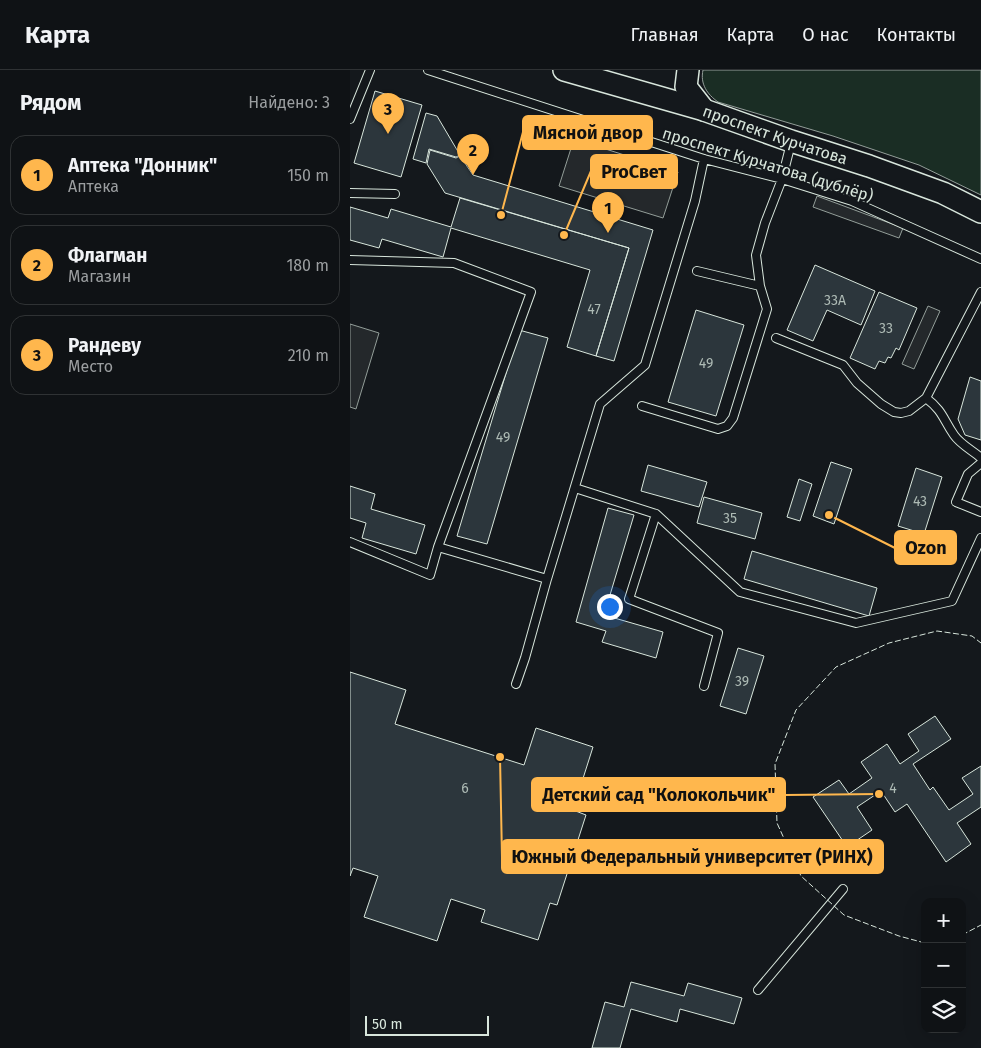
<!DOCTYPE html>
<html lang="ru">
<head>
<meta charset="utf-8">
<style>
  body { margin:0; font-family:"Fira Sans",sans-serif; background:#1d2022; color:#f1f3f6 }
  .controls { position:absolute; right:15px; bottom:15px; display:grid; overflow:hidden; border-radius:10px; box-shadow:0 5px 20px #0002 }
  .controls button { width:45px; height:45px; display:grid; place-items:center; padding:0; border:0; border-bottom:1px solid #2f3234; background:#0f1215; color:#f1f3f6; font:25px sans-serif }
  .scale { position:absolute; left:15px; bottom:12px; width:124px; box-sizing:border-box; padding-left:5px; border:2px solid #d8e6dc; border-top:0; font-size:14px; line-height:18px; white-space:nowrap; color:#d8e6dc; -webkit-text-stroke:4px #14181c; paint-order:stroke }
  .you { position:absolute; left:259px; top:536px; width:18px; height:18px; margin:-12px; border:4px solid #fff; border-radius:50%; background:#1a73e8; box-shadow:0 0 0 8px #1a73e833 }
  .badge { display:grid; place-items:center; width:32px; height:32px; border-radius:50%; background:#ffb74d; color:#111; font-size:16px; font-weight:700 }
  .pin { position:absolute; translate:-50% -41px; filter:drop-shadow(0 1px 2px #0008) }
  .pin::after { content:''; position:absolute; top:26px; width:18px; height:15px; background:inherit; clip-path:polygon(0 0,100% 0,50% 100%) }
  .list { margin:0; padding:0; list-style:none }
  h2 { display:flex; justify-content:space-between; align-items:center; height:65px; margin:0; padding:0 20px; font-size:21px }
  h2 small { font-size:16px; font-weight:400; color:#9b9ea0 }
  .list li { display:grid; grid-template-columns:32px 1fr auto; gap:15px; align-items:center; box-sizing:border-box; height:80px; margin:0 10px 10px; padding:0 10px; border:1px solid #2f3234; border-radius:15px }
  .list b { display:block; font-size:19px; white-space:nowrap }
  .list p { margin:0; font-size:16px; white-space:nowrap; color:#9b9ea0 }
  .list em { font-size:16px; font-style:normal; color:#9b9ea0 }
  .icon { flex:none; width:28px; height:28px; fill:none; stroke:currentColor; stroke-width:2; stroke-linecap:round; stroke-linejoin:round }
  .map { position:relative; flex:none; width:631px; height:978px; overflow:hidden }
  header { display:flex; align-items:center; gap:30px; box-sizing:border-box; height:70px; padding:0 25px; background:#0f1215; border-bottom:1px solid #2f3234 }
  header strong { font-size:24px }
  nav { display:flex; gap:28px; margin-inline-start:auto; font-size:18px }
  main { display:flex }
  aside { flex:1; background:#0f1215 }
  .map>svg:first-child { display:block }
</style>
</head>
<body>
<header>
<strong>Карта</strong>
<nav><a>Главная</a><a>Карта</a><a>О нас</a><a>Контакты</a></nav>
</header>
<main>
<aside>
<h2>Рядом<small>Найдено: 3</small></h2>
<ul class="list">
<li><span class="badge">1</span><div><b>Аптека &quot;Донник&quot;</b><p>Аптека</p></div><em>150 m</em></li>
<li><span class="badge">2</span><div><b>Флагман</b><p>Магазин</p></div><em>180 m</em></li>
<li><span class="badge">3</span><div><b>Рандеву</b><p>Место</p></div><em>210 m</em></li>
</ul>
</aside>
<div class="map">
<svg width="631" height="978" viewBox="0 0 631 978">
  <rect width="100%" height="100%" fill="#14181c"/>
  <path fill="#1a2d24" stroke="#939e99" d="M353 0H631V125L569 95 483 66 368 32C357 24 350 14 353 0Z"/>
  <path fill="#24282b" stroke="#939e99" d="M224 69 328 102 313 148 209 116Z
    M467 126 553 158 549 168 463 137Z
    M578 236 590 241 564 299 552 294Z
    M0 254 29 263 6 339 0 337Z"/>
  <path fill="#2c363c" stroke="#d8e6dc" d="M25 21 72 35 51 107 4 93Z
    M76 43 87 46 110 85 106 87 79 79 76 93 63 89Z
    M80 80 106 88 110 86 123 105 303 160 264 291 246 286 279 178 95 123 77 94Z
    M110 128 279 178 246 286 217 277 240 200 101 158 93 187 32 169 29 178 0 170V137L38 148 41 139 101 157Z
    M465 195 525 221 511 255 477 240 463 271 437 260Z
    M529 222 567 238 549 280 546 278 541 288 538 287 535 293 529 291 525 299 500 288Z
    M346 240 394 255 366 346 318 332Z
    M169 260 198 268 137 474 107 466Z
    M620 307 631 311V370L615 365 608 349Z
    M481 392 502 399 484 454 463 446Z
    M298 395 357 412 349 437 291 421Z
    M566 398 592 407 574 464 548 456Z
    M449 409 462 414 450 451 437 447Z
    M0 416 25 424 21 439 75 455 66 484 12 468 16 453 0 448Z
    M354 427 412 443 405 469 347 453Z
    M258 438 284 445 254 545 313 562 306 588 252 572 256 561 226 552Z
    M402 481 527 518 519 546 394 509Z
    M388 578 414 586 396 644 370 636Z
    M0 602 56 620 45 654 174 695 186 658 243 677 223 740 236 745 207 835 200 833 188 870 131 852 135 840 101 829 87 871 14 847 28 806 3 798 0 806Z
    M585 646 601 669 563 694 580 720 583 717 599 740 623 724 612 708 631 696V737L607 753 621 774 596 792 557 734 545 742 531 721 507 737 522 760 497 777 463 727 489 710 499 724 522 708 511 692 537 674 550 694 569 681 558 664Z
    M281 912 334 926 338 913 392 928 384 954 330 939 327 952 281 939 270 978H242L255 932 274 937Z"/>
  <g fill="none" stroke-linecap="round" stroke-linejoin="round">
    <defs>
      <path id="lane" d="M78 0 354 89 432 109 502 131 631 189
        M0 49 20 0
        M0 123 45 124
        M0 190 104 193 181 222 88 477
        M347 201 410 216
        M631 222 576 328C593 341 593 349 604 365 610 374 623 381 631 388
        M426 268 493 295 507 313 531 334 544 342 551 343 559 341 576 328
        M292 336 368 359 377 356 383 348 417 239 410 216 406 185 415 153 432 109 441 73
        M631 393 618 404 606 432 631 442
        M225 418 306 444 279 529 368 563 354 616
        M306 444 390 522 506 553 602 531 631 468
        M0 472 80 505 88 477 197 509
        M166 614 175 588 197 509 250 334 295 295 345 131 354 89
        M408 920 493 819"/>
      <g id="secondary">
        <path id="s1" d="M214 0 354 40 441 71 519 96 593 123 631 142"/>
        <path d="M338 0 336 17 354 40"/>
      </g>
    </defs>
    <use href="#lane" stroke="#d8e6dc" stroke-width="10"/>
    <use href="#secondary" stroke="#d8e6dc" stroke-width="24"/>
    <use href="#lane" stroke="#14181c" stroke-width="8"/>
    <use href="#secondary" stroke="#14181c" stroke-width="21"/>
    <path stroke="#d8e6dc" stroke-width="1" stroke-dasharray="6 2.5" stroke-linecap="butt" d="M612 865 631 855
      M575 873 549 866 494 845 451 806 427 753 425 694 446 640 486 597 539 573 587 561 622 566 631 573"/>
  </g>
  <g text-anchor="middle" stroke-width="4" stroke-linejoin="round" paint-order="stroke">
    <g font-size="14" fill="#adbab4">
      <text x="485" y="235">33А</text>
      <text x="244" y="244">47</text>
      <text x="536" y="263">33</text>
      <text x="356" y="298">49</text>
      <text x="153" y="372">49</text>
      <text x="570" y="436">43</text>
      <text x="380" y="453">35</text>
      <text x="392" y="616">39</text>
      <text x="115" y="723">6</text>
      <text x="543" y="723">4</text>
    </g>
    <g font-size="16" fill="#d8e6dc" stroke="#14181c">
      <text dy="6" stroke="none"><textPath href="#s1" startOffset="221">проспект Курчатова</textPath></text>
      <text transform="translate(418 94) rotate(17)" y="6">проспект Курчатова (дублёр)</text>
    </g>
  </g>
  <path fill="none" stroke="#ffb74d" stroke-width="2" d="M151 145L173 62M214 165L241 101M479 445L545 478M529 724L435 725M150 687L152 787"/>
  <g fill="#ffb74d" stroke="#14181c" stroke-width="2">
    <circle cx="151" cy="145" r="5"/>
    <circle cx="214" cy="165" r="5"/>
    <circle cx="479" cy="445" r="5"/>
    <circle cx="529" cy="724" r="5"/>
    <circle cx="150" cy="687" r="5"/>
  </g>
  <g fill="#ffb74d" stroke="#ffb74d" stroke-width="2">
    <rect x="173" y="46" width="129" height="33" rx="5"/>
    <rect x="241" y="85" width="86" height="33" rx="5"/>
    <rect x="545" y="461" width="61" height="33" rx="5"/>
    <rect x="182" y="708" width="253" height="33" rx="5"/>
    <rect x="152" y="770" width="381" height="33" rx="5"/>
  </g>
  <g font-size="18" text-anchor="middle" font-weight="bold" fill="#111">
    <text x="238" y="69">Мясной двор</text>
    <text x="284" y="108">ProСвет</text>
    <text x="576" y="484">Ozon</text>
    <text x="309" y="731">Детский сад "Колокольчик"</text>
    <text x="342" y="793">Южный Федеральный университет (РИНХ)</text>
  </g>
</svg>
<div class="controls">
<button>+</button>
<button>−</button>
<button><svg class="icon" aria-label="layers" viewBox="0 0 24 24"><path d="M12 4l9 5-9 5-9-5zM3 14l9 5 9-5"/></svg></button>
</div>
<div class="scale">50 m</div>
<div class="you"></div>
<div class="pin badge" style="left:258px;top:163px">1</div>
<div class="pin badge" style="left:123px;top:105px">2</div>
<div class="pin badge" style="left:38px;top:64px">3</div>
</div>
</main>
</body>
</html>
